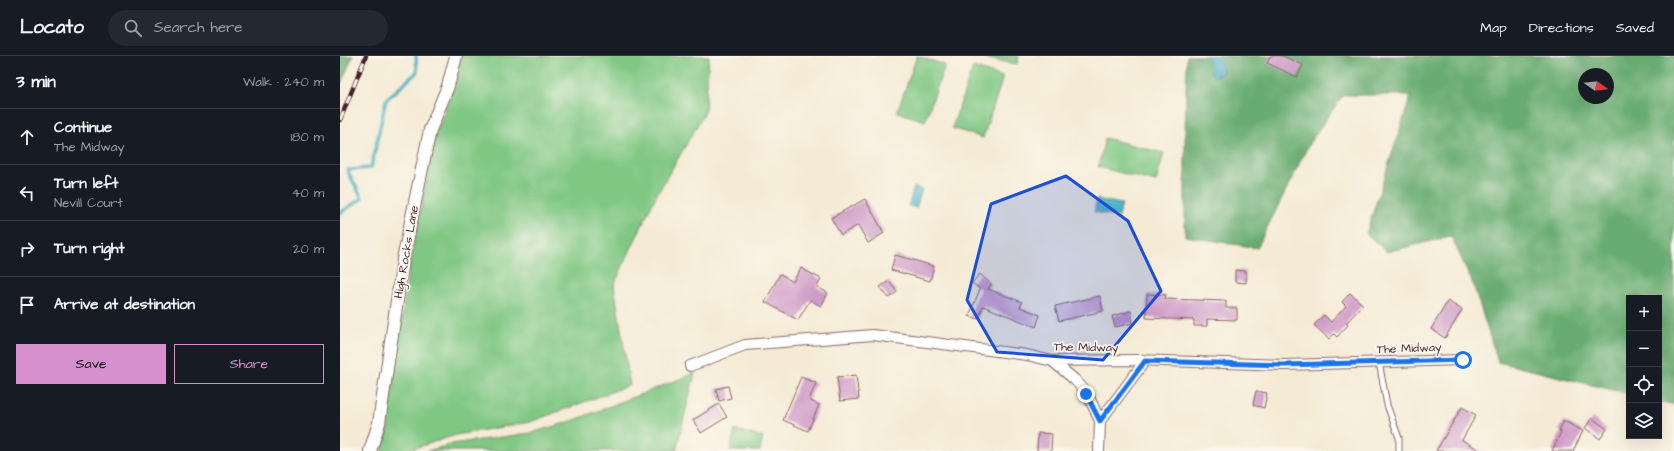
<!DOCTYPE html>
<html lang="en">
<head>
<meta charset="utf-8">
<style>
  body { margin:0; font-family:"Architects Daughter",sans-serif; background:#242831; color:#f1f3f6 }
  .controls { position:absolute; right:12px; bottom:12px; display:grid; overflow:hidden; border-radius:0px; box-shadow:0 4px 16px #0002 }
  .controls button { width:36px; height:36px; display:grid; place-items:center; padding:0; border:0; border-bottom:1px solid #363941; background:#171b24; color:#f1f3f6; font:20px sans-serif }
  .compass { position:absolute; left:1238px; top:12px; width:36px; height:36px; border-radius:50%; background:#171b24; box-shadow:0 4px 16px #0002; rotate:104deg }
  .stop { position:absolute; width:12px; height:12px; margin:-9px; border:3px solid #1a73e8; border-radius:50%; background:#fff }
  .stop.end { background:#1a73e8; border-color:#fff; box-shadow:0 1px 4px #0008 }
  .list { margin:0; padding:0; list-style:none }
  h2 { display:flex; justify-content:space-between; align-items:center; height:52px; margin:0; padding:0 16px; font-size:17px }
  h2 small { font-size:13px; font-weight:400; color:#9ea1a6 }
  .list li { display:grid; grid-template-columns:26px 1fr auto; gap:12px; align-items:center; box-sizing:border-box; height:56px; padding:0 16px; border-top:1px solid #363941 }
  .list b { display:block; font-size:15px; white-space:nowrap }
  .list p { margin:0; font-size:13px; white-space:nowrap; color:#9ea1a6 }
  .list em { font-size:13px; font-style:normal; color:#9ea1a6 }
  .actions { display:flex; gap:8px; padding:12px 16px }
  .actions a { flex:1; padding:9px 0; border:1px solid #d690ce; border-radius:0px; text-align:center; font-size:14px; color:#d690ce }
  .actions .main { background:#d690ce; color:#111 }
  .icon { flex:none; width:22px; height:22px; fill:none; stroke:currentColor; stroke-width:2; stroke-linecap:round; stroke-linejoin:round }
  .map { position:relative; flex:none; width:1334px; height:395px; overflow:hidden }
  header { display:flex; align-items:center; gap:24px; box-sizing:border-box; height:56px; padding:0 20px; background:#171b24; border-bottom:1px solid #363941 }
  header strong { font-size:19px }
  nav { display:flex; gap:22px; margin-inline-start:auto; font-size:14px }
  .search { width:280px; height:36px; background:#242831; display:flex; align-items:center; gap:10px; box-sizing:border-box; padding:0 14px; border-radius:22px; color:#9ea1a6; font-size:15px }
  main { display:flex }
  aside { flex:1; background:#171b24 }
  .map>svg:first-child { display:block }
</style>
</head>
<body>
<header>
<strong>Locato</strong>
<div class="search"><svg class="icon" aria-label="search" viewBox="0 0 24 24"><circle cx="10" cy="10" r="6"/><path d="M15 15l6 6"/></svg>Search here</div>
<nav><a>Map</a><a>Directions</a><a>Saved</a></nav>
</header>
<main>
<aside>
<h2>3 min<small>Walk · 240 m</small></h2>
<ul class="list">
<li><svg class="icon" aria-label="ahead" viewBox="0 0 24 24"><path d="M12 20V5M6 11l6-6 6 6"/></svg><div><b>Continue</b><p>The Midway</p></div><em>180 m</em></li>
<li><svg class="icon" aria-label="left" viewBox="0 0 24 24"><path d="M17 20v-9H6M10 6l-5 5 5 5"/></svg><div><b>Turn left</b><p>Nevill Court</p></div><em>40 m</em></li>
<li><svg class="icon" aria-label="right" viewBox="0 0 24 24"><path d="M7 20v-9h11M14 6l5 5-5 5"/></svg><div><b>Turn right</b></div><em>20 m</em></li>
<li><svg class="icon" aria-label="arrive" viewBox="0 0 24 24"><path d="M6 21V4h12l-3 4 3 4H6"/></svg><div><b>Arrive at destination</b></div></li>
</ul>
<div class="actions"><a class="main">Save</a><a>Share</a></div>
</aside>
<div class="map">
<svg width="1334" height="395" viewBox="0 0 1334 395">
  <rect width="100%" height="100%" fill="#fbf7ec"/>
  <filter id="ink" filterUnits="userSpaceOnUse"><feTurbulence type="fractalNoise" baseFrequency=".025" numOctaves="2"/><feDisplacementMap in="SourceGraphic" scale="8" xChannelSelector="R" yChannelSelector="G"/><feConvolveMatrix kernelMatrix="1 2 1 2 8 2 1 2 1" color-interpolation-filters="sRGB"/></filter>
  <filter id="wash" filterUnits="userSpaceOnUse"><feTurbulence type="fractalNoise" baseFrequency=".012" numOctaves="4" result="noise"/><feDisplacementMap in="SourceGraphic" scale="16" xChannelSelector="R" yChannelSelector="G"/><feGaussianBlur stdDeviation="0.9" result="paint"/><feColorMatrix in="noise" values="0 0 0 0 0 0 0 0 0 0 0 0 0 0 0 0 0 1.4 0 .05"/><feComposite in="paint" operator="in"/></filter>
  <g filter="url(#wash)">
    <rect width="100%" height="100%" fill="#f5ebd5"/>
    <path fill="#80c783" stroke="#657357" d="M121 0H369L365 56 316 140 274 229 290 329 190 366 116 379 66 395H41L48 375V362L70 206 96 78 116 24Z
      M577 0 605 9 585 65 557 56Z
      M631 0H679L677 8Z
      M633 11 663 21 643 82 612 72Z
      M765 82 824 97 816 126 758 111Z
      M355 317 336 395H88L111 388 191 377 232 365Z
      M395 374 423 381 420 395H390Z"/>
    <path fill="#68ac71" stroke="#59664e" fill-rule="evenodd" d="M0 0H13L0 30Z
      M847 0H1334V349L1319 345V242H1289V338L1158 306 1133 228 1111 180 1047 196 1026 178 1071 39H1003L970 86 917 192 845 180V75ZM1244 18H1268V42H1244Z"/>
    <path fill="#43aec2" stroke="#466676" d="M866 0H881L880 3 883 17 873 21Z
      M574 131 582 134 576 152 568 150Z
      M757 143 782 148 779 161 754 156Z"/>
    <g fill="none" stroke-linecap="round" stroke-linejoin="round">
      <path stroke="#43aec2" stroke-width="3.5" d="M0 157 22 142 7 114 31 112 46 44 77 16 76 0"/>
    </g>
    <g id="blocks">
      <path fill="#cd98c6" d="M930 0H943L963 9 957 21 927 7Z
        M525 143 544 177 528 187 518 169 501 179 491 162Z
        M555 199 594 210 590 225 551 214Z
        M461 212 481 223 477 231 488 237 481 250 470 244 458 264 425 246 440 218 453 226Z
        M895 214 906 215V227L895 226Z
        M640 218 651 228 648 233 682 246 680 251 700 259 696 271 643 250 638 263 629 260 640 233 632 227Z
        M549 225 557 236 549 242 540 231Z
        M1010 237 1023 249 1006 267 1008 269 997 281 994 278 989 283 974 269 984 259 991 266 1006 250 1002 246Z
        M807 238 826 239 825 243 886 245V252H897V264L867 263V270H854V264L806 262Z
        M760 240 763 255 719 265 715 250Z
        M1108 245 1122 254 1105 282 1091 273Z
        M791 255 793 267 775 271 772 260Z
        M516 319 519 343 500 345 497 321Z
        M461 321 476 327 469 344 479 349 468 375 443 364Z
        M388 330 391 342 379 345 376 333Z
        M916 335 927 337 924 352 913 349Z
        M379 348 387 361 361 377 353 364Z
        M1122 351 1136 359 1122 384 1141 395H1096Z
        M1252 362 1267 373 1260 383 1245 372Z
        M1224 365 1243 375 1233 395H1212L1221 376 1219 374Z
        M698 377 712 378 711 395H697Z"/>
    </g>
  </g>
  <g filter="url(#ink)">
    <use href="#blocks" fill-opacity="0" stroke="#866666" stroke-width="1"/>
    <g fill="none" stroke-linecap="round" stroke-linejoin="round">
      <defs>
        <path id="service" d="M1039 306 1047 349 1059 382V395"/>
        <path id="minor" d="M712 305 734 323 747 337 760 365
          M350 310 405 289 533 279 687 299 712 305 795 304 944 309 1123 304
          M759 395 760 365 805 305"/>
        <path id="tertiary" d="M30 395 39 367 63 204 90 74 108 30 116 0"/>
      </defs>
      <use href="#service" stroke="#866666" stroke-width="7"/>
      <use href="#minor" stroke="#866666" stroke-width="12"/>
      <use href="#tertiary" stroke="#866666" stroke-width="14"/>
      <use href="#service" stroke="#fff" stroke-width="5"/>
      <use href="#minor" stroke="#fff" stroke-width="10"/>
      <use href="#tertiary" stroke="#fff" stroke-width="12"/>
      <defs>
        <path id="rail" d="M0 64 26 0"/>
      </defs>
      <use href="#rail" stroke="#4a1f2b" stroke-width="4.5"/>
      <use href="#rail" stroke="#fbf7ec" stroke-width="3" stroke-dasharray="9" stroke-linecap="butt"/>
    </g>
  </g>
  <g fill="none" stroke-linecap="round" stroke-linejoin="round" filter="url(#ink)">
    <path stroke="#1a73e8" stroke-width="5" d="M746 338 760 365 805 305 944 309 1123 304"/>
  </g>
  <path fill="#1d4ed8" fill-opacity="0.2" stroke="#1d4ed8" stroke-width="3" stroke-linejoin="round" d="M726 120 788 165 821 235 763 304 657 296 627 244 651 148Z"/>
  <g text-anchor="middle" stroke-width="3.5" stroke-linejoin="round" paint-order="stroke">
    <g font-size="12" fill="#4a1f2b" stroke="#fbf7ec">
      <text transform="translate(66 196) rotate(-80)" y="4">High Rocks Lane</text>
      <text transform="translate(746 291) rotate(1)" y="4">The Midway</text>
      <text transform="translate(1069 292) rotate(-2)" y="4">The Midway</text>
    </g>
  </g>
</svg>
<div class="controls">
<button>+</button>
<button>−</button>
<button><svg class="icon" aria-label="locate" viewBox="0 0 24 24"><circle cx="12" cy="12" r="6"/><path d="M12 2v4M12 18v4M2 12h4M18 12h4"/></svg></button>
<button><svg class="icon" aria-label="layers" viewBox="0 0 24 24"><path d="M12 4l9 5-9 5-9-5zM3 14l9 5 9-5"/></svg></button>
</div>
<svg class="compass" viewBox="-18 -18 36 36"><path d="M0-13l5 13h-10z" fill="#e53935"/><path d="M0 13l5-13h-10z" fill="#9ea1a6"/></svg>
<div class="stop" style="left:1123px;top:304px"></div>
<div class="stop end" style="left:746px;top:338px"></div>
</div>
</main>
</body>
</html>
